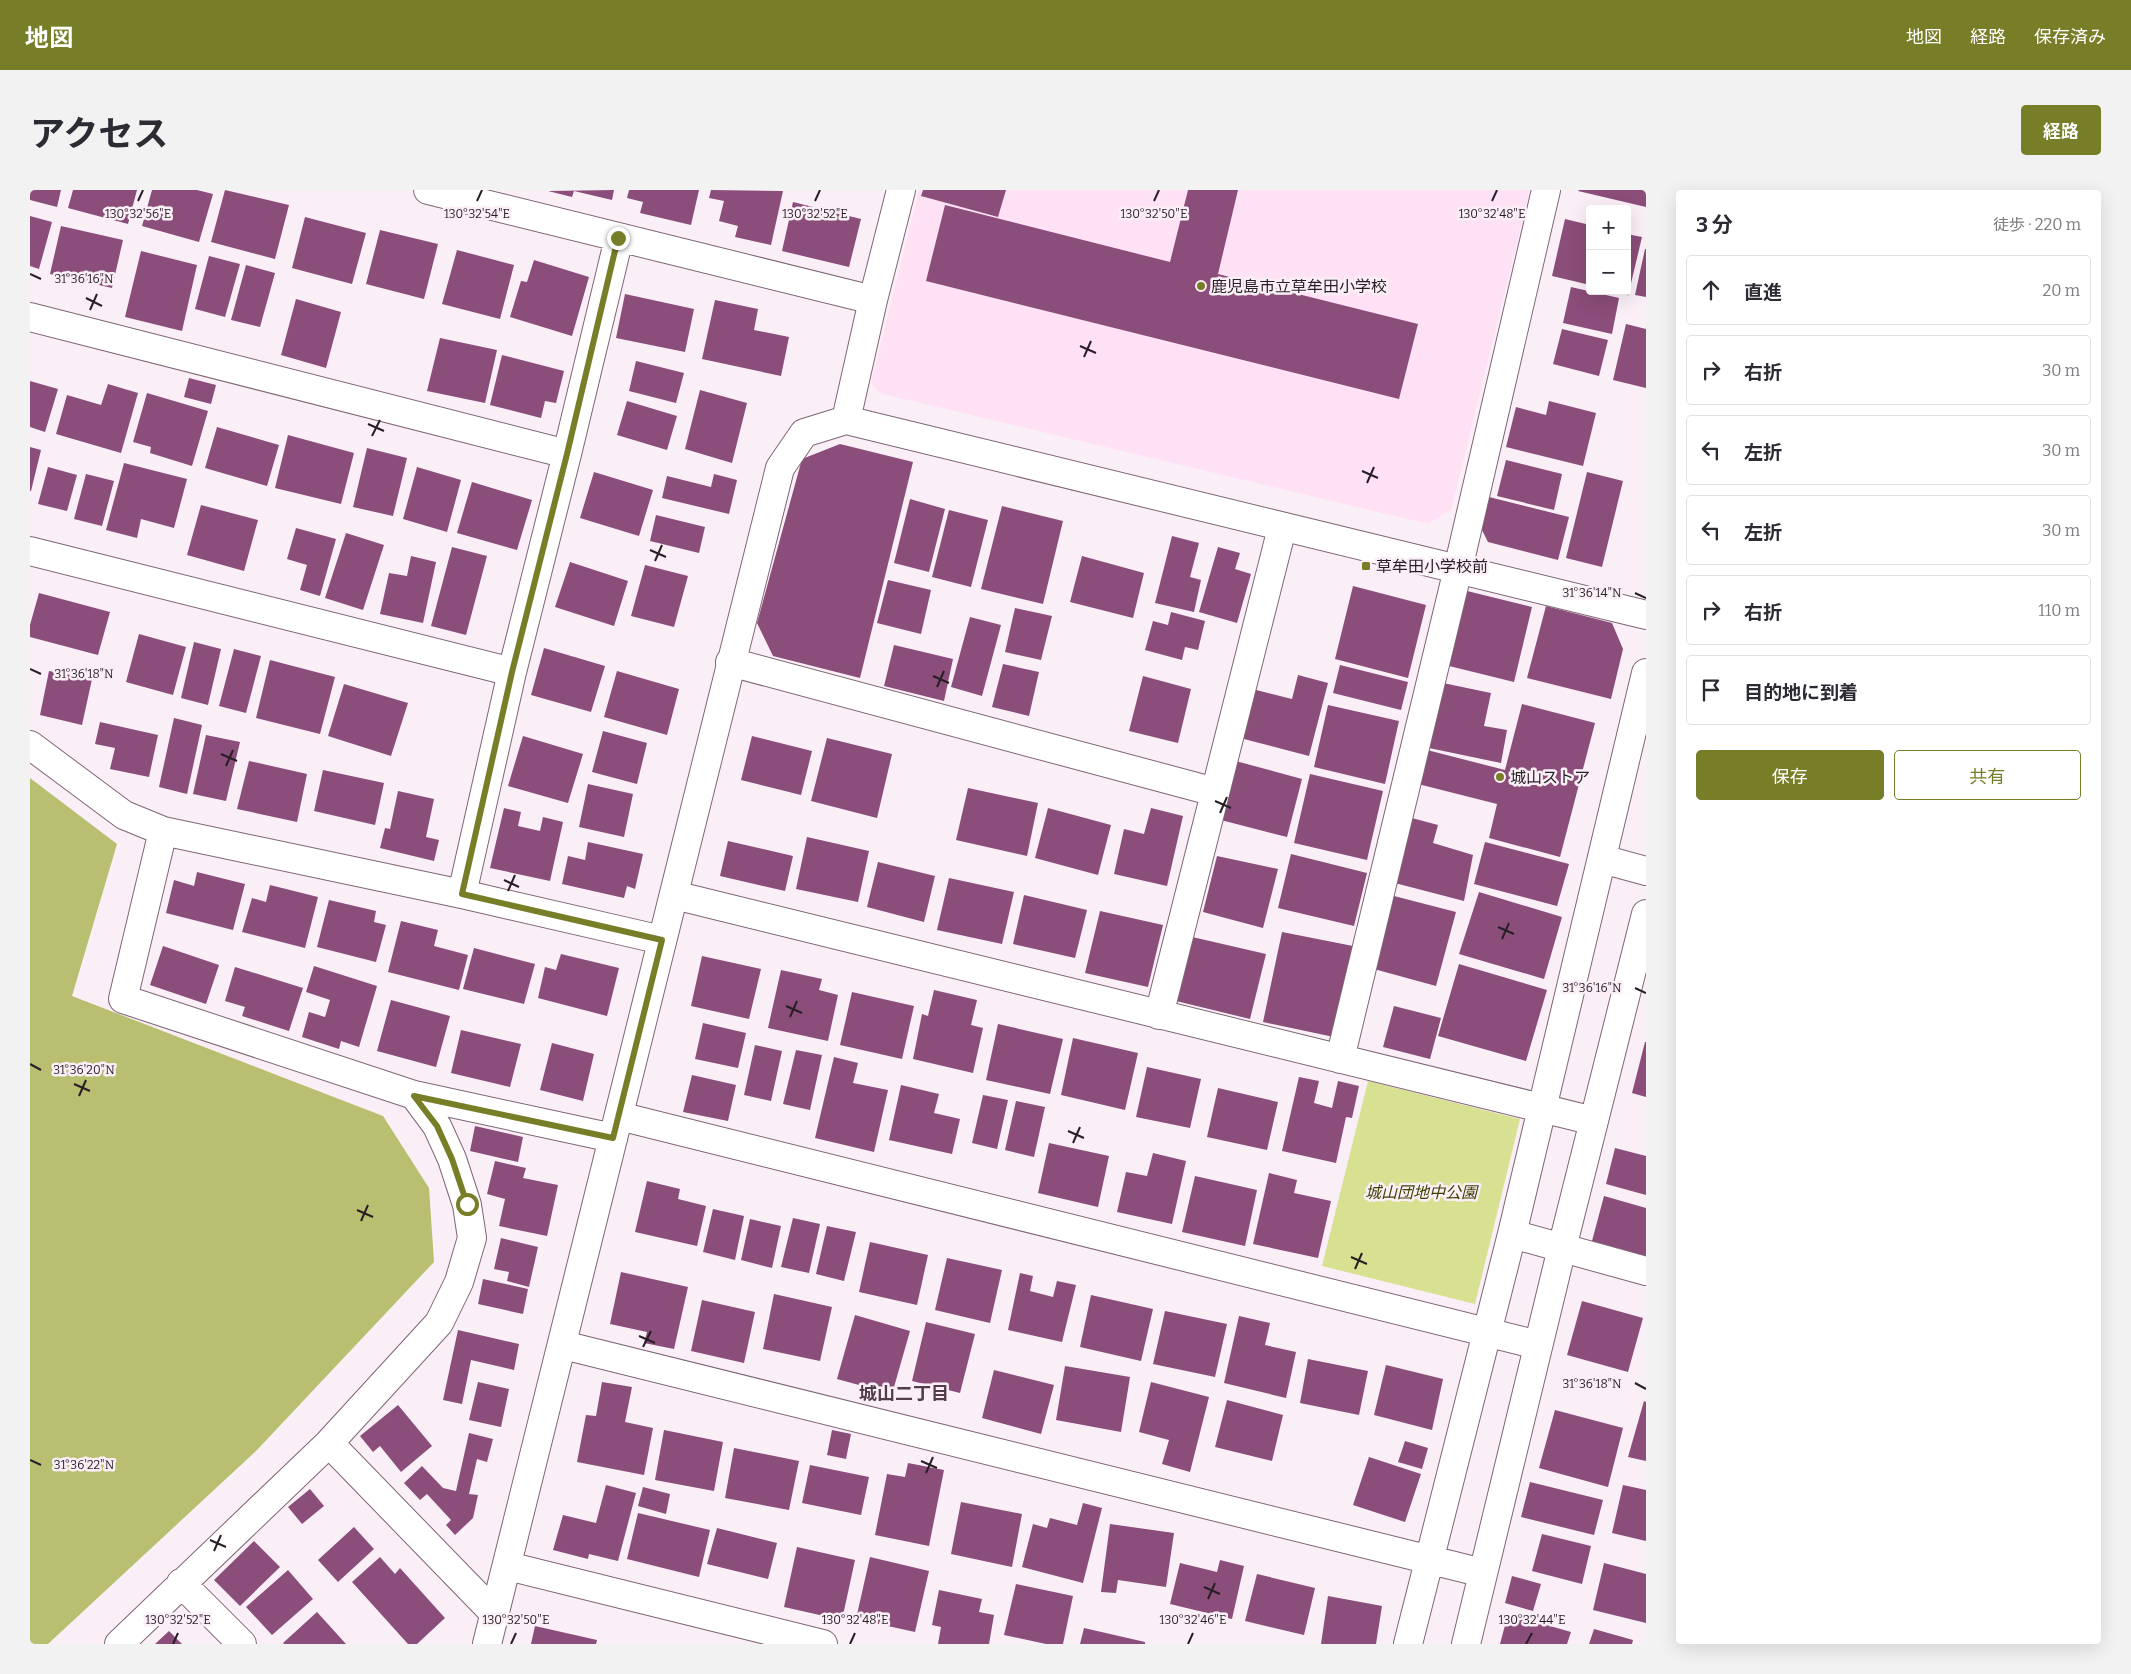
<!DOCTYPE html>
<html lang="ja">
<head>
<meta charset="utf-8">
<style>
  body { margin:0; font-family:Bitter,"Noto Sans JP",serif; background:#f2f2f3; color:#2b2b33 }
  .controls { position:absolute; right:15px; top:15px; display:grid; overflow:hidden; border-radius:5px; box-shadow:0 5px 20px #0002 }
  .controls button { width:45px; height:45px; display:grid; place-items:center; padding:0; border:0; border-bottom:1px solid #e1e1e2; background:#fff; color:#2b2b33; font:25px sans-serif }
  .stop { position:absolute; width:15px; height:15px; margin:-11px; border:4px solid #787e28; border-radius:50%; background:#fff }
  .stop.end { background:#787e28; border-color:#fff; box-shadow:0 1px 5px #0008 }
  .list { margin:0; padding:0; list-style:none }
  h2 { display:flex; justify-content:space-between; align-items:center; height:65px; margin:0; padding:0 20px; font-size:21px }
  h2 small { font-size:16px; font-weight:400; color:#7c7c81 }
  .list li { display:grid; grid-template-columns:32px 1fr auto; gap:15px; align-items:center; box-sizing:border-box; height:70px; margin:0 10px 10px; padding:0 10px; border:1px solid #e1e1e2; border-radius:5px }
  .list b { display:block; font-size:19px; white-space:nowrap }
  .list em { font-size:16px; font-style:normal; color:#7c7c81 }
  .actions { display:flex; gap:10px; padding:15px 20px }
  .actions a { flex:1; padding:11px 0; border:1px solid #787e28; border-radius:5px; text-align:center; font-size:18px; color:#787e28 }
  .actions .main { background:#787e28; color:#fff }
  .icon { flex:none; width:28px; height:28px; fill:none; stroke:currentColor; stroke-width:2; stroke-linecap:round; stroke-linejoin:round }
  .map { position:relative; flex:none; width:1616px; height:1454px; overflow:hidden; border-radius:5px }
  header { display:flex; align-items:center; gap:30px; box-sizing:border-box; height:70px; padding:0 25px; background:#787e28; color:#fff }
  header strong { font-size:24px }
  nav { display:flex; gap:28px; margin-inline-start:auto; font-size:18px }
  .intro { display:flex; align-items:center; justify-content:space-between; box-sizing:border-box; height:120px; padding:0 30px }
  h1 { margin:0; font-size:35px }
  .button { padding:12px 22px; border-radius:5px; background:#787e28; color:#fff; font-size:18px; font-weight:700 }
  main { display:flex; gap:30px; padding:0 30px }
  aside { flex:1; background:#fff; border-radius:5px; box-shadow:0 5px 20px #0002 }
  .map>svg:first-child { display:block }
</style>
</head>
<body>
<header>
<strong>地図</strong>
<nav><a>地図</a><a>経路</a><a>保存済み</a></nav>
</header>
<div class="intro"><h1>アクセス</h1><a class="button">経路</a></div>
<main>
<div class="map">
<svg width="1616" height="1454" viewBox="0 0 1616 1454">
  <rect width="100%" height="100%" fill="#fbeff7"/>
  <path fill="#ffe1f5" d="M889 0H1500L1421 320 1398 334 849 203 841 193Z"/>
  <path fill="#d8e091" d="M1338 891 1490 929 1445 1114 1292 1076Z"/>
  <path fill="#b8bf70" d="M0 588 87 654 42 806 353 926 399 998 404 1072 226 1261 18 1454H0Z"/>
  <path fill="#8b4d79" d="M0 0H31L27 17 0 10Z
    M43 0H107L98 34 38 18Z
    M122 0H167L183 4 169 52 112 36Z
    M195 0 259 15 245 69 181 52Z
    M584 0 582 10 544 1 542 7 518 1Z
    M599 0H669L661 35 610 23 613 12 597 8Z
    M681 0 753 1 741 55 705 47 708 36 689 31 694 11 679 8Z
    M893 0H976L968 27 891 6Z
    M1158 0H1208L1188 84 1388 134 1369 209 896 91 915 15 1140 72Z
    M1616 0V17L1548 1 1549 0Z
    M763 12 831 29 819 77 752 61Z
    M0 26 22 32 9 79 0 76Z
    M275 27 336 43 322 94 262 78Z
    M1535 29 1560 35V95L1522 86Z
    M31 36 93 50 82 98 20 84Z
    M350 40 408 54 394 109 336 94Z
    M1597 44 1612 47 1598 106 1597 104 1590 102 1597 101Z
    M1615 59H1616V107L1605 105Z
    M427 60 484 75 470 129 412 114Z
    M111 61 167 75 152 141 95 127Z
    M179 66 210 74 195 127 165 119Z
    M504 70 559 87 542 146 480 127 491 91 497 92Z
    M216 75 245 83 230 137 201 130Z
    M1541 97 1589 108 1582 144 1533 133Z
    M595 104 664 119 655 162 586 148Z
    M266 109 311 122 296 178 251 165Z
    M685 110 728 119 724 140 759 147 751 186 672 169Z
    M1596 134 1616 139V198L1583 190Z
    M1532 139 1578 150 1569 186 1523 174Z
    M410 148 467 160 455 213 397 201Z
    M472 165 534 181 526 213 515 211 511 228 460 215Z
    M606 171 654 183 646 213 599 201Z
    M159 188 186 195 181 214 154 207Z
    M0 191 28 199 15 242 0 237Z
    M78 194 108 203 91 263 26 244 37 205 71 215Z
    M670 200 717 213 702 273 655 259Z
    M117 203 178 221 162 276 120 263 121 257 103 252Z
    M597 211 647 226 637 260 587 245Z
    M1519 211 1566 223 1553 276 1476 257 1486 217 1516 225Z
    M187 237 249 255 237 296 175 278Z
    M258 245 324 263 311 314 245 298Z
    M810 254 883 272 830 488 743 466 727 433 772 269Z
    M0 257 11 260 1 301H0Z
    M337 258 377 268 363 326 323 317Z
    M1476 270 1532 284 1524 320 1467 306Z
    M94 273 157 289 144 338 111 329 107 348 76 340Z
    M18 277 47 285 37 321 8 314Z
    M387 277 431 290 417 342 373 329Z
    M564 282 623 300 609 346 550 328Z
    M1557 282 1593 291 1572 377 1536 368Z
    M56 284 84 291 72 336 44 329Z
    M684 284 707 290 699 324 632 308 637 286 681 297Z
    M442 292 502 310 487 360 427 343Z
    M1459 307 1539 327 1528 370 1458 352 1451 338Z
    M880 309 915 319 899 382 864 373Z
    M171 315 228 330 214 381 157 365Z
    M972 316 1033 331 1013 414 951 399Z
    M919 320 958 330 941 397 902 387Z
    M626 325 675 337 669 363 620 351Z
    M266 338 306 349 290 406 270 400 277 375 257 369Z
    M316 343 354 355 333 420 295 408Z
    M1142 346 1169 353 1160 387 1171 390 1164 422 1125 413Z
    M422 357 457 366 436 445 401 436Z
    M1188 357 1210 363 1205 379 1221 384 1207 433 1169 422Z
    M381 366 406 372 393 433 350 424 359 383 377 386Z
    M1052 366 1114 383 1103 428 1040 412Z
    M540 372 598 391 584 436 525 417Z
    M615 375 658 386 644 437 601 426Z
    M858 390 901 400 891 444 847 433Z
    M1323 396 1396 415 1378 488 1305 469Z
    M1429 399 1502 417 1484 492 1411 474Z
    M9 403 80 422 68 465 0 447V435Z
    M1516 416 1582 433 1593 459 1581 509 1497 488Z
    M985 418 1022 426 1011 470 975 462Z
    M1141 422 1175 431 1168 460 1155 457 1152 470 1115 460 1123 431 1138 435Z
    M940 427 971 435 952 506 921 497Z
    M109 444 156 457 143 505 96 492Z
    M164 452 191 459 178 515 151 508Z
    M864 455 923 469 914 511 854 496Z
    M514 458 575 476 561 522 501 505Z
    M204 459 231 466 216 523 189 516Z
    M240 470 305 487 290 544 226 528Z
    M973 474 1009 482 999 526 962 517Z
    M1310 475 1378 492 1371 520 1303 503Z
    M19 481 62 489 52 535 10 525Z
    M587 481 649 499 637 545 574 527Z
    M1268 485 1298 493 1279 566 1210 548 1222 499 1262 509Z
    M1113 486 1161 499 1148 553 1099 541Z
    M1413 493 1461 503 1454 536 1477 540 1471 573 1399 558Z
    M314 494 378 513 361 566 298 546Z
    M1492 514 1565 533 1530 667 1459 648 1467 614 1388 594 1397 560 1475 580Z
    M1298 515 1369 531 1355 594 1284 577Z
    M144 528 172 535 157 604 129 597Z
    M70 532 128 545 119 587 80 579 85 558 65 554Z
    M573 541 617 553 607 594 562 582Z
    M176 545 210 552 196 611 163 604Z
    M493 546 553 564 538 613 478 596Z
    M722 546 782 561 771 605 711 590Z
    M797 548 862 564 847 628 781 611Z
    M1202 570 1272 589 1257 647 1187 629Z
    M219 571 277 584 267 632 207 619Z
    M293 580 354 593 345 635 284 621Z
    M1280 584 1353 601 1337 670 1264 653Z
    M558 594 603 604 594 647 549 637Z
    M938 598 1008 613 997 666 926 650Z
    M368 601 404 609 396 647 409 650 404 671 350 658 355 638 360 639Z
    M474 618 491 622 488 636 510 641 513 627 533 632 520 691 460 678Z
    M1018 618 1081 635 1068 685 1005 668Z
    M1121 618 1153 626 1137 696 1084 684 1094 639 1114 644Z
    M1378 627 1408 635 1403 653 1443 665 1434 711 1361 692Z
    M777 647 839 661 828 712 766 699Z
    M698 651 763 666 755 701 690 686Z
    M558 652 613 664 605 699 597 696 594 708 532 694 538 666 555 670Z
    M1455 652 1539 674 1527 716 1444 694Z
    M1261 664 1337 683 1324 736 1248 718Z
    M1187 666 1248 679 1233 738 1173 722Z
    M848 672 905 686 894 732 837 717Z
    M167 682 215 694 203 740 136 723 144 690 164 696Z
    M919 688 984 702 972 754 907 740Z
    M240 695 288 707 275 758 212 742 222 708 236 712Z
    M1449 702 1532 727 1514 789 1429 764Z
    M994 705 1057 720 1045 768 983 754Z
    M1364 706 1426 722 1406 796 1344 779Z
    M299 710 346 721 344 732 356 735 346 772 287 757Z
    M1070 721 1133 735 1118 797 1055 783Z
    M371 731 408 740 404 756 438 765 429 800 358 782Z
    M1252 742 1323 756 1304 847 1233 832Z
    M1158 746 1236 764 1220 829 1142 810Z
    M133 756 189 775 176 814 120 795Z
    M444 758 505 774 494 814 433 799Z
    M531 764 589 778 577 826 508 808 515 777 526 780Z
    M672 766 731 779 719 829 661 816Z
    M1429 774 1517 800 1496 871 1408 846Z
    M284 776 347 796 329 857 311 851 309 859 272 847 279 822 295 827 300 810 276 802Z
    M205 777 273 798 259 841 212 826 215 817 195 811Z
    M751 780 792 789 789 800 808 805 798 851 738 838Z
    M904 800 947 810 941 835 953 838 943 883 883 869 892 824 898 826Z
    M822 802 884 816 872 869 810 855Z
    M361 810 420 826 406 877 347 861Z
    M1364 816 1411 828 1400 869 1353 857Z
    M673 833 716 843 708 878 665 869Z
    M968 834 1033 849 1020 904 956 890Z
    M431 840 491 854 480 897 421 883Z
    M1043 848 1108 863 1095 920 1031 905Z
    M1615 852H1616V907L1602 903Z
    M522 853 564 864 553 911 510 900Z
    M725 855 752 861 741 911 714 905Z
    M766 860 792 865 780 920 753 914Z
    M804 867 828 873 823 893 858 900 844 962 785 948Z
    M1117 877 1171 889 1160 938 1106 927Z
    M662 885 706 895 698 931 653 922Z
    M1269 887 1289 891 1284 913 1302 918 1308 891 1329 896 1322 928 1316 927 1306 973 1252 961Z
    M871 895 909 904 904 923 930 929 922 964 859 950Z
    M1188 898 1248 912 1237 960 1177 947Z
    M953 905 978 910 967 959 942 953Z
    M986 911 1015 917 1004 967 975 960Z
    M445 936 493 947 488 972 440 961Z
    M1019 953 1079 966 1068 1017 1008 1003Z
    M1585 958 1616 966V1005L1576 994Z
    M1123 963 1156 971 1142 1034 1087 1022 1096 982 1117 986Z
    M465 971 496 978 493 988 528 995 517 1046 469 1036 475 1009 457 1004Z
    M1239 983 1267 990 1264 1003 1301 1011 1288 1068 1223 1054Z
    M1165 986 1227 1000 1215 1056 1152 1042Z
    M617 991 650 999 648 1009 676 1016 667 1056 605 1042Z
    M1574 1006 1616 1018V1066L1562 1051Z
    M683 1019 714 1026 705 1070 673 1062Z
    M763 1028 790 1034 779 1083 751 1077Z
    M720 1029 751 1036 742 1078 711 1070Z
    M797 1036 826 1042 814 1091 786 1084Z
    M471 1048 508 1057 499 1097 477 1091 479 1082 464 1079Z
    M840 1052 898 1065 887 1115 829 1102Z
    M917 1068 972 1080 960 1133 905 1120Z
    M591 1082 658 1097 644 1159 614 1153 617 1142 580 1134Z
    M990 1083 1003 1086 1000 1101 1023 1107 1027 1091 1046 1095 1032 1152 978 1140Z
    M453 1089 498 1099 493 1124 448 1114Z
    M744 1104 802 1117 790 1171 733 1159Z
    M1061 1105 1123 1119 1111 1171 1050 1157Z
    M672 1110 725 1122 714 1173 661 1161Z
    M1552 1111 1613 1128 1598 1182 1537 1165Z
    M1135 1121 1197 1134 1185 1187 1123 1174Z
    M825 1125 880 1141 862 1204 807 1189Z
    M1209 1126 1240 1133 1235 1155 1266 1162 1256 1208 1194 1193Z
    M896 1132 945 1144 930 1203 882 1191Z
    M428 1140 489 1154 484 1180 441 1170 432 1214 413 1210Z
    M1278 1169 1338 1181 1329 1225 1270 1213Z
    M1356 1175 1413 1189 1402 1240 1344 1225Z
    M1035 1176 1100 1187 1091 1242 1026 1230Z
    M964 1180 1024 1195 1011 1244 952 1228Z
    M448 1192 479 1199 471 1237 439 1230Z
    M572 1192 602 1197 595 1232 623 1238 614 1285 547 1272 556 1225 566 1226Z
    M1121 1192 1179 1207 1160 1282 1132 1274 1139 1250 1109 1242Z
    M1197 1210 1253 1225 1242 1271 1185 1257Z
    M1614 1211 1616 1212V1271L1598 1267Z
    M368 1215 402 1256 371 1282 350 1256 343 1262 330 1246Z
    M1525 1220 1593 1238 1578 1297 1509 1278Z
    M634 1240 693 1252 684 1301 625 1290Z
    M802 1240 821 1244 816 1269 797 1265Z
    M439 1243 463 1249 457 1272 447 1269 439 1304 448 1305 443 1328 425 1345 416 1335 421 1330 397 1304 390 1310 374 1293 392 1276 413 1298 426 1301Z
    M1375 1251 1398 1258 1392 1279 1368 1272Z
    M704 1258 769 1271 759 1320 695 1308Z
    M1339 1267 1391 1284 1375 1332 1323 1315Z
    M878 1273 914 1280 899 1356 845 1345 857 1284 875 1287Z
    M780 1275 839 1287 831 1325 772 1313Z
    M1500 1292 1573 1310 1564 1345 1491 1327Z
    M576 1295 606 1303 588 1371 559 1364 558 1369 523 1360 533 1325 566 1333Z
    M1593 1295 1616 1300V1351L1582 1343Z
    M613 1297 640 1304 636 1324 608 1316Z
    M280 1299 294 1316 272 1334 258 1317Z
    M931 1312 992 1324 982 1377 921 1364Z
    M1053 1313 1072 1318 1053 1393 992 1377 1003 1334 1017 1338 1020 1328 1047 1335Z
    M608 1323 680 1340 669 1387 597 1369Z
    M1080 1334 1144 1343 1136 1397 1088 1390 1086 1403 1071 1402Z
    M324 1337 344 1359 308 1392 288 1370Z
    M687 1338 747 1353 738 1389 677 1374Z
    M1512 1344 1561 1356 1552 1394 1502 1381Z
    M224 1351 250 1377 210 1416 184 1390Z
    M767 1357 825 1370 812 1430 754 1417Z
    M350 1367 365 1384 370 1378 415 1428 387 1454H378L322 1392Z
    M840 1367 899 1381 885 1442 826 1429Z
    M1190 1370 1214 1376 1202 1429 1140 1414 1150 1373 1187 1382Z
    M1574 1373 1616 1384V1433L1563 1420Z
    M258 1380 283 1409 242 1445 216 1417Z
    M1227 1384 1285 1398 1274 1445 1215 1431Z
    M1482 1386 1511 1394 1503 1421 1475 1413Z
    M986 1394 1043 1406 1033 1454H1016L974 1445Z
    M909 1400 952 1409 949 1422 964 1425 959 1454H908L911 1437 902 1435Z
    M1298 1406 1352 1416 1346 1454H1291Z
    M287 1422 316 1454H254L253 1453Z
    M1478 1424 1541 1442 1537 1454H1470Z
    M505 1436 567 1450 566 1454H501Z
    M1054 1438 1115 1452V1454H1050Z
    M1564 1439 1603 1450 1602 1454H1559Z
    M139 1441 152 1454H125Z"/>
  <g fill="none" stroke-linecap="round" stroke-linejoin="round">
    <defs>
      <path id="street" d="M398 0 843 110
        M0 127 537 264
        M816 230 843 110 871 0
        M0 361 482 482
        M700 472 1185 602
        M0 555 94 625 133 641 93 809 384 905 583 948
        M133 641 432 704 632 750
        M1572 669 1616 681
        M432 704 482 482 537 264 589 48
        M644 705 1564 931
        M1129 825 1252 338
        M1310 869 1428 379 1516 0
        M384 905 407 936 422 969 437 1015 442 1048 429 1092 409 1133 299 1253 465 1424
        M589 926 1508 1155
        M1482 1044 1616 1081
        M533 1155 1453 1383
        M478 1376 793 1454
        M151 1393 212 1454
        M89 1454 299 1253
        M1378 1454 1482 1044 1616 483
        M1436 1454 1532 1058 1616 724"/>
      <path id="secondary" d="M457 1454 750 278 774 243 816 230 1616 425"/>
    </defs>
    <use href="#street" stroke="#7f6576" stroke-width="30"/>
    <use href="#secondary" stroke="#7f6576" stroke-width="30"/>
    <use href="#street" stroke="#fff" stroke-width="28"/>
    <use href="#secondary" stroke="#fff" stroke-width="28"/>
  </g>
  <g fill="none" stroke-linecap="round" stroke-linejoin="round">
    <path stroke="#787e28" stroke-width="6" d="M437 1014 422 969 407 936 384 906 583 948 632 750 432 704 482 482 537 264 588 48"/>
  </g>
  <path fill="none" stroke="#281e25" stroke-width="2" d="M108 11 113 0M447 11 452 0M785 11 790 0M1124 11 1129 0M1462 11 1467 0M0 84 11 89M56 108 72 116M60 120 67 104M1050 156 1066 163M1054 167 1061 151M338 234 354 241M342 246 350 230M1332 281 1348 288M1337 293 1344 277M620 360 636 367M625 371 632 355M1605 403 1616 408M0 479 11 484M903 486 919 493M907 497 914 481M191 564 207 571M196 576 203 560M1185 611 1201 618M1190 623 1197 607M474 690 489 697M478 701 485 685M1468 737 1484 744M1472 749 1479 733M1605 798 1616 803M756 816 772 823M760 827 767 811M0 874 11 880M44 894 60 901M49 906 56 890M1038 941 1054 948M1043 953 1050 937M327 1020 343 1027M331 1031 338 1015M1321 1067 1337 1074M1325 1079 1332 1063M609 1146 625 1153M613 1157 621 1141M1605 1193 1616 1199M0 1270 11 1275M891 1271 907 1278M896 1283 903 1267M180 1350 196 1357M184 1361 191 1345M1174 1397 1190 1404M1178 1409 1185 1393M143 1454 148 1443M481 1454 486 1443M820 1454 825 1443M1158 1454 1163 1443M1496 1454 1502 1443"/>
  <g fill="#787e28" stroke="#fbeff7" stroke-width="2">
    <circle cx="1171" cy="96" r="5"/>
    <rect x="1331" y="371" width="10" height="10" rx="2.5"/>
    <circle cx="1470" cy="587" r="5"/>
  </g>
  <g text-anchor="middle" stroke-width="5" stroke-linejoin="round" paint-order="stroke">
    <g font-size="16" fill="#281e25" stroke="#fbeff7" text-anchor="start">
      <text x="1181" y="102">鹿児島市立草牟田小学校</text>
      <text x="1346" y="382">草牟田小学校前</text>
      <text x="1480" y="593">城山ストア</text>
    </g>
    <g font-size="16" font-style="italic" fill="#3d4101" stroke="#fbeff7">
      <text x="1391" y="1008">城山団地中公園</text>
    </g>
    <g font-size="18" font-weight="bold" fill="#523b4b" stroke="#fbeff7">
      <text x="874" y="1210">城山二丁目</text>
    </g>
  </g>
  <g font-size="12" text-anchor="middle" fill="#281e25" stroke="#fbeff7" stroke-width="5" stroke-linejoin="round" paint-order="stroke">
    <text x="108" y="28">130°32'56"E</text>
    <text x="447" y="28">130°32'54"E</text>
    <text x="785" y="28">130°32'52"E</text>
    <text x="1124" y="28">130°32'50"E</text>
    <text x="1462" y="28">130°32'48"E</text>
    <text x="54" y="93">31°36'16"N</text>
    <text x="1562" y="407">31°36'14"N</text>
    <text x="54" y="488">31°36'18"N</text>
    <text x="1562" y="802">31°36'16"N</text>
    <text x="54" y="884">31°36'20"N</text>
    <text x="1562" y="1198">31°36'18"N</text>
    <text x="54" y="1279">31°36'22"N</text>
    <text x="148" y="1434">130°32'52"E</text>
    <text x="486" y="1434">130°32'50"E</text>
    <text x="825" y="1434">130°32'48"E</text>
    <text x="1163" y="1434">130°32'46"E</text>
    <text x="1502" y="1434">130°32'44"E</text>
  </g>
</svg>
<div class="controls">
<button>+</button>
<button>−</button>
</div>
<div class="stop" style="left:437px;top:1014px"></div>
<div class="stop end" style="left:588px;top:48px"></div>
</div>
<aside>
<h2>3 分<small>徒歩 · 220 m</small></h2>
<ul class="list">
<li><svg class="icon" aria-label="ahead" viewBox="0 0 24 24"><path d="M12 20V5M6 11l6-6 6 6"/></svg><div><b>直進</b></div><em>20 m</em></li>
<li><svg class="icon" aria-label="right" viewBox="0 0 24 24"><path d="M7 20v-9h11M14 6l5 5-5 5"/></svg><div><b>右折</b></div><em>30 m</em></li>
<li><svg class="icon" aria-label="left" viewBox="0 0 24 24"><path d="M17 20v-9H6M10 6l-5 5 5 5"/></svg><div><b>左折</b></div><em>30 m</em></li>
<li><svg class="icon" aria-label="left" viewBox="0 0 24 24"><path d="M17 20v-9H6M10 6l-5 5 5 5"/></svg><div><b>左折</b></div><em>30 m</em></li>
<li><svg class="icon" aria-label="right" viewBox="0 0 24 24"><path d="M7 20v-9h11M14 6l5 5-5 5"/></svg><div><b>右折</b></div><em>110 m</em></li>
<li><svg class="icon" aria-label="arrive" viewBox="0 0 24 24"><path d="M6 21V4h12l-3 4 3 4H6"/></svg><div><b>目的地に到着</b></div></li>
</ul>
<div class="actions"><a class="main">保存</a><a>共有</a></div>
</aside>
</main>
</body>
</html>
